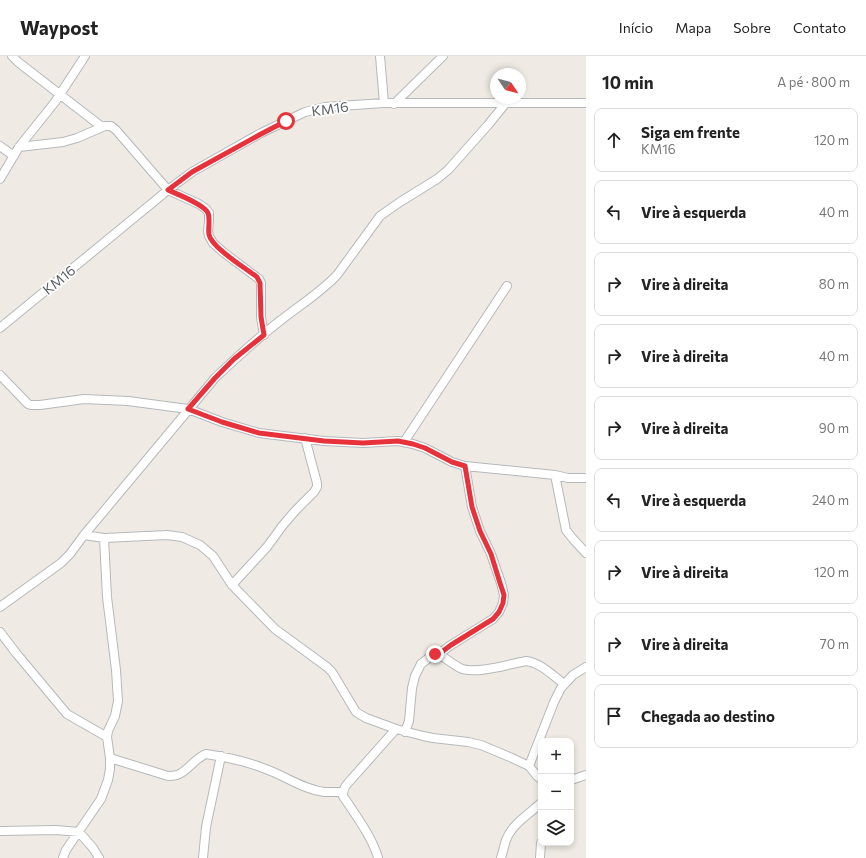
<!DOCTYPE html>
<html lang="pt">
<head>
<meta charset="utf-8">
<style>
  body { margin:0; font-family:Commissioner,sans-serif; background:#f2f2f2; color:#222 }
  .controls { position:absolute; right:12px; bottom:12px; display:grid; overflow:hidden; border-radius:8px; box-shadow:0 2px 6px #0003 }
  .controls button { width:36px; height:36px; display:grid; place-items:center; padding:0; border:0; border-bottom:1px solid #e0e0e0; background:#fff; color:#222; font:20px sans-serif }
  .compass { position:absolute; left:490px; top:12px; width:36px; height:36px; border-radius:50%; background:#fff; box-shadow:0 2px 6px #0003; rotate:125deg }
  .stop { position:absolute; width:12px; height:12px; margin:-9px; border:3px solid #e7323c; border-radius:50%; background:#fff }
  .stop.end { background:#e7323c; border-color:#fff; box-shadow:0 1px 4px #0008 }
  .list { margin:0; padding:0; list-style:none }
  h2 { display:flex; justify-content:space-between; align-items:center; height:52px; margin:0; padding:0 16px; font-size:17px }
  h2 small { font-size:13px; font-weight:400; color:#767676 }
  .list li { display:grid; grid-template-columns:26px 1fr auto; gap:12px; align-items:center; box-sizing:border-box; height:64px; margin:0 8px 8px; padding:0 8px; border:1px solid #e0e0e0; border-radius:8px }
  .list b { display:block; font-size:15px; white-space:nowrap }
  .list p { margin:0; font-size:13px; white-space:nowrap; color:#767676 }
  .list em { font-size:13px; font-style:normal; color:#767676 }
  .icon { flex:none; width:22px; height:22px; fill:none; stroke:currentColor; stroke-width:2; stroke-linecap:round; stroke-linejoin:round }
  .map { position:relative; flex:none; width:586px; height:802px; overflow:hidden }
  header { display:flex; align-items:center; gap:24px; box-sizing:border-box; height:56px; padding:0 20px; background:#fff; border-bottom:1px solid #e0e0e0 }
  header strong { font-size:19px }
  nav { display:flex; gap:22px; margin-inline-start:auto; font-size:14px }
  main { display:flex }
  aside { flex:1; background:#fff }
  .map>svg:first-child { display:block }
</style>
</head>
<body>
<header>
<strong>Waypost</strong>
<nav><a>Início</a><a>Mapa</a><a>Sobre</a><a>Contato</a></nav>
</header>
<main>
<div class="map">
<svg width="586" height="802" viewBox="0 0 586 802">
  <rect width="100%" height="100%" fill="#efebe4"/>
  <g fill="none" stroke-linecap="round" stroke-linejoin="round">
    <defs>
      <path id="minor" d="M12 0 18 6 102 71
        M380 0 384 47
        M394 48 443 0
        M0 90 14 100
        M19 91 63 86 77 82 105 70H111L116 74 168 134 199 148 206 153 209 157V165L208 175 209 180 213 187 223 196 259 223 261 227V261L264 279
        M0 123 19 91 55 46 85 0
        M0 272 168 134 192 116 261 77 305 56 325 51 384 47H586
        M0 319 28 348 31 349H40L84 343 128 345 188 353 222 366 259 377 324 385 363 387 398 385 413 388 425 392 452 406 465 410 555 419 568 422H586
        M404 386 507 230
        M555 419 566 474 573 483 586 497
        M84 479 104 482 167 479 182 481 200 489 213 500 232 529 275 573 327 611 332 616 356 656 366 662 396 673 423 680 433 682 468 686 481 689 512 702 529 710 537 720 541 723
        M232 529 267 491 283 469 296 454 314 436 317 431V427L305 382
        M0 551 61 507 70 498 84 479 215 322C237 301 260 280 285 261 302 248 322 235 337 219L380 160 400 146 437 123 448 114 488 69 505 48
        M0 576 16 597 67 658 107 681
        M439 598C446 603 453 608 460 612 474 619 510 608 526 605 541 607 552 619 564 628
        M405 676 409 665 412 632 415 620 421 608 430 601 435 598H439L451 589 493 563 499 556 503 547 504 539 501 527 491 498 480 475 472 451 465 410
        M110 702 168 720C171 720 174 720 177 719 187 716 195 702 206 698 226 701 245 705 263 712 284 719 302 733 324 736 330 736 337 736 343 736
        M529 710 554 646 561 632 573 619 586 611
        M571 724 586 719
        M0 775 56 774 79 776 93 792 99 802
        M63 802 66 794 101 743 108 724 110 713V702L107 681 108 675 115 660 118 645 116 614 107 541 104 482
        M203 802 206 771 221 700
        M378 802C373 782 354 757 343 740 343 734 344 731 348 727L396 673
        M501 802C503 796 504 790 506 784 512 768 529 758 541 747
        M540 802 541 787"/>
    </defs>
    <use href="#minor" stroke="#b5b8bb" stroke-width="10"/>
    <use href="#minor" stroke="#fff" stroke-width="8"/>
  </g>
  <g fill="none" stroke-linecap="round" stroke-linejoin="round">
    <path stroke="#e7323c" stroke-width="5" d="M286 65 261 78 192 116 168 134C177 138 205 149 208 157 209 159 209 163 209 166 209 175 207 179 213 186 222 198 245 212 257 221L260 227 261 261 264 279 234 303 215 322 188 353 222 366 259 377 324 385 363 387 398 385 413 388 425 392 452 406 465 410 472 451 480 475 491 498 500 527 504 539 503 547 499 556 493 563 451 589 439 598H435"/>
  </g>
  <g text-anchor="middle" stroke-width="3.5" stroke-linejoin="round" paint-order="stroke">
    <g font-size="14" fill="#5c6165" stroke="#fff">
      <text transform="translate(330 53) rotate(-8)" y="5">KM16</text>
      <text transform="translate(59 224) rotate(-39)" y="5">KM16</text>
    </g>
  </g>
</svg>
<div class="controls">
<button>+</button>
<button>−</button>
<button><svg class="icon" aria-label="layers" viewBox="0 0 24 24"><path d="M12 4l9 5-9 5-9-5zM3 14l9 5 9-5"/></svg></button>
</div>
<svg class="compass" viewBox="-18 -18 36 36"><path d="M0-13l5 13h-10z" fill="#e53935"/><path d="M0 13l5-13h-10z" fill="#767676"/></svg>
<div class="stop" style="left:286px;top:65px"></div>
<div class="stop end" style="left:435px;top:598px"></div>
</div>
<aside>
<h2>10 min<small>A pé · 800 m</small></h2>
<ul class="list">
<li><svg class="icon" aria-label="ahead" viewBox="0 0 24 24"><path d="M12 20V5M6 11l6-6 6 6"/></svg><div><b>Siga em frente</b><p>KM16</p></div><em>120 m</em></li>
<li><svg class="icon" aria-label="left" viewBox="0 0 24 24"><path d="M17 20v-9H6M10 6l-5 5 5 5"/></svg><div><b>Vire à esquerda</b></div><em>40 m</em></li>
<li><svg class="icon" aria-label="right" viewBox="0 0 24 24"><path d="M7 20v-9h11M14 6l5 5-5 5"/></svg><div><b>Vire à direita</b></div><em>80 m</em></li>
<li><svg class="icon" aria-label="right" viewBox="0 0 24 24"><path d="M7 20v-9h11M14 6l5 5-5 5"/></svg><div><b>Vire à direita</b></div><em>40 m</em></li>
<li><svg class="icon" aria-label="right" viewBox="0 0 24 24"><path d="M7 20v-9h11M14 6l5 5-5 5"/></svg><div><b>Vire à direita</b></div><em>90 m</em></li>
<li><svg class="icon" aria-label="left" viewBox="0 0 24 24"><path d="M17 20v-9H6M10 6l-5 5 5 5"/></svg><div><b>Vire à esquerda</b></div><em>240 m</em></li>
<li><svg class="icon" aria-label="right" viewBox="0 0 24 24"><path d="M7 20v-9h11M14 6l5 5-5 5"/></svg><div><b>Vire à direita</b></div><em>120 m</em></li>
<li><svg class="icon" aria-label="right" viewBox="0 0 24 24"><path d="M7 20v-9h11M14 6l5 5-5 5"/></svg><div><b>Vire à direita</b></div><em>70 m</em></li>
<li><svg class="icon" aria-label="arrive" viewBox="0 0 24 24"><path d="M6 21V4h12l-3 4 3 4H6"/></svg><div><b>Chegada ao destino</b></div></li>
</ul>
</aside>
</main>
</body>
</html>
